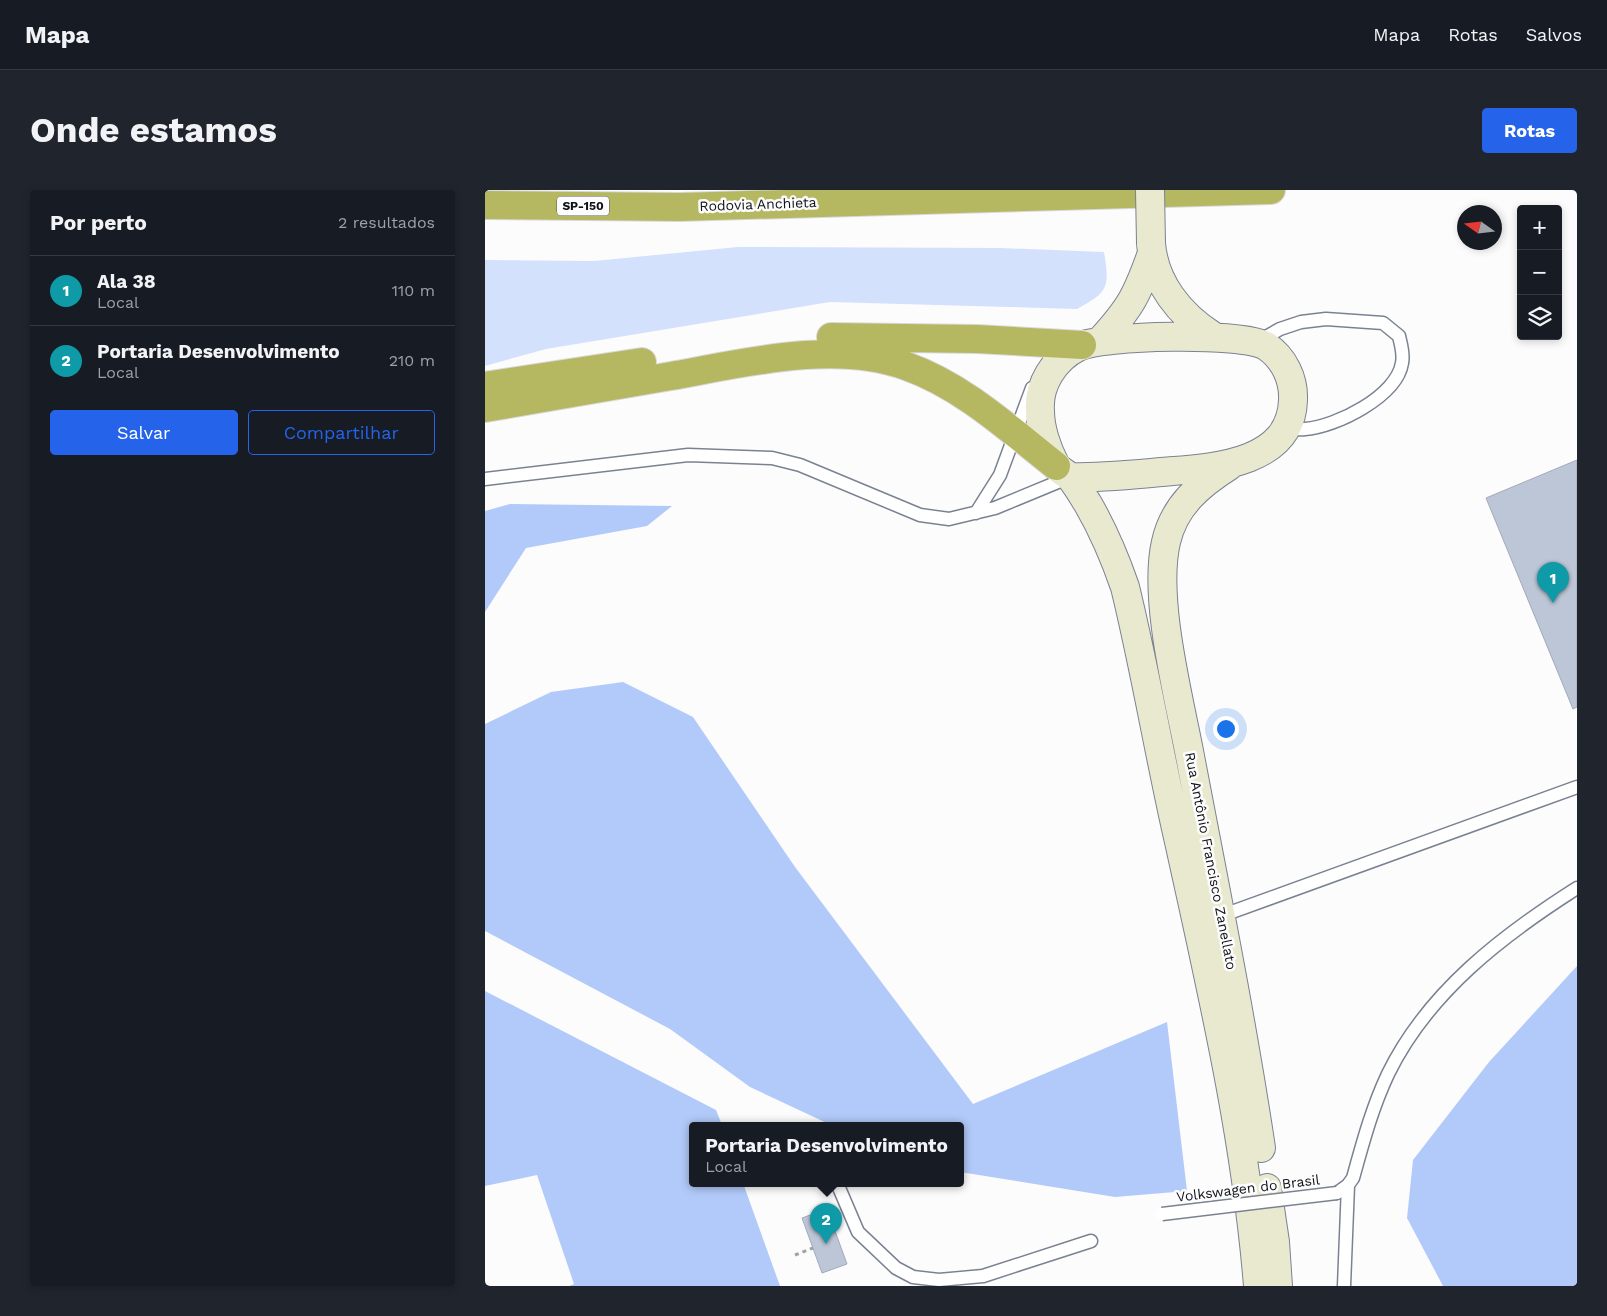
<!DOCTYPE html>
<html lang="pt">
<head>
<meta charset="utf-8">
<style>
  body { margin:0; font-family:"Work Sans",sans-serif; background:#20242c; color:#f1f3f6 }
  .controls { position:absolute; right:15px; top:15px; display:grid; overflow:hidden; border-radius:5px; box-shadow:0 2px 8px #0003 }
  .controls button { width:45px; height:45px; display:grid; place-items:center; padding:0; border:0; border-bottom:1px solid #363941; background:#171b24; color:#f1f3f6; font:25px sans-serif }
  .compass { position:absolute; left:972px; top:15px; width:45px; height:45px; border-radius:50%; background:#171b24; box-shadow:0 2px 8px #0003; rotate:284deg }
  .you { position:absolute; left:740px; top:538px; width:18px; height:18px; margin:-12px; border:4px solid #fff; border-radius:50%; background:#1a73e8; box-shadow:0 0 0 8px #1a73e833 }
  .badge { display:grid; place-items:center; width:32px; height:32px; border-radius:50%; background:#2563eb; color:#fff; font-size:16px; font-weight:700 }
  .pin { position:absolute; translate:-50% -41px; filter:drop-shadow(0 1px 2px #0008) }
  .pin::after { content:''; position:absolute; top:26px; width:18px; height:15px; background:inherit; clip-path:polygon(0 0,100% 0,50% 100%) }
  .popup { position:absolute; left:204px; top:932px; width:275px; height:65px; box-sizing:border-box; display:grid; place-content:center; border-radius:5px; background:#171b24; filter:drop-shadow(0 1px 4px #0005); font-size:16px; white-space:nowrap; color:#9ea1a6 }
  .popup b { font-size:19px; color:#f1f3f6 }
  .popup::after { content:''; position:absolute; left:50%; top:100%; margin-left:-10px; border:10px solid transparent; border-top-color:#171b24 }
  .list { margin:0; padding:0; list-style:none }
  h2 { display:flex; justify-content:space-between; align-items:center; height:65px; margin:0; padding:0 20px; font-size:21px }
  h2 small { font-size:16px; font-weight:400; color:#9ea1a6 }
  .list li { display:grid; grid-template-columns:32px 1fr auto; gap:15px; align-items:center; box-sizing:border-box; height:70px; padding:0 20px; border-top:1px solid #363941 }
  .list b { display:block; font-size:19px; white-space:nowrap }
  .list p { margin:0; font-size:16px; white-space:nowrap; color:#9ea1a6 }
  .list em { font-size:16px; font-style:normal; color:#9ea1a6 }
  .actions { display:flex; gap:10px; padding:15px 20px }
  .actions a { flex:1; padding:11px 0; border:1px solid #2563eb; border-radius:5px; text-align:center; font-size:18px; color:#2563eb }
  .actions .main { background:#2563eb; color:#fff }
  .icon { flex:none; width:28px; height:28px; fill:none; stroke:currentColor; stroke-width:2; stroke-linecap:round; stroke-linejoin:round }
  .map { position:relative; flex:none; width:1092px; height:1096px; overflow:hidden; border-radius:5px }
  header { display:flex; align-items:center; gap:30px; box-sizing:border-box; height:70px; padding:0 25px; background:#171b24; border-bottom:1px solid #363941 }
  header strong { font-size:24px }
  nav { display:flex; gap:28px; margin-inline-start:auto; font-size:18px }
  .intro { display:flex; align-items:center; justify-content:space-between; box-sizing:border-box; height:120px; padding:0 30px }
  h1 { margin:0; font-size:35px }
  .button { padding:12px 22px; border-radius:5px; background:#2563eb; color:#fff; font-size:18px; font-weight:700 }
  main { display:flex; gap:30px; padding:0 30px }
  aside { flex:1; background:#171b24; border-radius:5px; box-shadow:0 2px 8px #0003 }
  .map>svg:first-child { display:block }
</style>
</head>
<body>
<header>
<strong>Mapa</strong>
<nav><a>Mapa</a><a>Rotas</a><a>Salvos</a></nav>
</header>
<div class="intro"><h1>Onde estamos</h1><a class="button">Rotas</a></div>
<main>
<aside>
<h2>Por perto<small>2 resultados</small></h2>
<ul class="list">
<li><span class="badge" style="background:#0f9aa8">1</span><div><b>Ala 38</b><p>Local</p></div><em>110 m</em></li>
<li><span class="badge" style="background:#0f9aa8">2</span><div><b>Portaria Desenvolvimento</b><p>Local</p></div><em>210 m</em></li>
</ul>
<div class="actions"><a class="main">Salvar</a><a>Compartilhar</a></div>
</aside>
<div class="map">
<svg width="1092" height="1096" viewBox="0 0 1092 1096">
  <rect width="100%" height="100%" fill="#fcfcfc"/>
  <path fill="#d4e1fd" d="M253 57 515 58 619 62C625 98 623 102 592 119L345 112 61 159 0 176V70L109 71Z"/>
  <path fill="#b2caf9" d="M25 314 187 316 162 336 41 358 0 422V321Z
    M138 492 208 527 310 677 488 914 682 832 702 1001 630 1007 475 982V935H346L265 897 185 839 0 741V534L66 502Z
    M1092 776V1096H958L922 1028 928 970 1004 872Z
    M0 801 231 920 237 935H207V993H258L295 1096H84L89 1094 52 985 0 996Z"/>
  <path fill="#bdc6d7" stroke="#a1a9bb" d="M1092 270V517L1088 519 1001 308Z
    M342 1019 362 1074 337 1083 317 1028Z"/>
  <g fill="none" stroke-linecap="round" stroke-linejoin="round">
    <defs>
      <path id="lane" d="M772 152 795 139 816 132 841 129 898 133 914 146C916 155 919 164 917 173 912 206 851 237 820 239 814 240 807 239 801 238
        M0 289 203 265 287 268 315 275 435 325 464 329 510 318 585 287
        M491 323 515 285 547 198
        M733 727 1092 597
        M352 993 373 1042 411 1078 428 1087 454 1090 498 1086 606 1051
        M852 1003 863 995 868 988C878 952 887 918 903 884 943 802 1018 745 1092 698
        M859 1096 863 995"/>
      <path id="secondary" d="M666 53C669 93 695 125 728 146
        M616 150C646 117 652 105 667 63
        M744 276C714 295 689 316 681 352 668 407 693 504 704 561 729 693 756 825 776 958
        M585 287C616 288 646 285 676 282 724 278 806 276 808 210 809 189 799 168 781 156 757 142 617 145 593 157 569 169 553 195 555 221 555 238 562 259 570 274 573 280 581 283 585 287 592 295 597 305 603 314 618 340 630 368 640 397 661 483 675 570 695 656 727 802 761 947 773 1096
        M782 998 790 1052 793 1096"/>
      <path id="highway" d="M0 15 195 17 786 0
        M346 147 492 149 597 155
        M0 196 157 172
        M0 218C62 207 124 197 186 186 259 173 350 150 421 176 478 196 525 240 571 276"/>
    </defs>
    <use href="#lane" stroke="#7a8292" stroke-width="15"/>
    <use href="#secondary" stroke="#7a8292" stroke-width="30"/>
    <use href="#highway" stroke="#d8d9da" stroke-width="30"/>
    <path stroke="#a0a2a4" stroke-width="3" stroke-dasharray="4 4" stroke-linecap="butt" d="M310 1065 328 1058"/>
    <use href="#lane" stroke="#fff" stroke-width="12"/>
    <use href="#secondary" stroke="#e9e9d0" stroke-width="28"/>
    <use href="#highway" stroke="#b5b761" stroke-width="28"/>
    <defs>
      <path id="lane-bridge" d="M677 1024 852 1003"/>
      <path id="secondary-bridge" d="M665 0 666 53"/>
    </defs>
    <use href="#lane-bridge" stroke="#7a8292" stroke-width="15" stroke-linecap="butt"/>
    <use href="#secondary-bridge" stroke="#7a8292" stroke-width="30" stroke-linecap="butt"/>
    <use href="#lane-bridge" stroke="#fff" stroke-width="12"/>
    <use href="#secondary-bridge" stroke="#e9e9d0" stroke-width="28"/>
  </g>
  <g text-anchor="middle" stroke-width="5" stroke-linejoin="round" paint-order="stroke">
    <rect fill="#fcfcfc" stroke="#55585c" stroke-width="1" x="72" y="6.5" width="52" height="19" rx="4"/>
    <g font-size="12" font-weight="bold" fill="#0e1117">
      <text x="98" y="20">SP-150</text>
    </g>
    <g font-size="14" fill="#0e1117" stroke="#fcfcfc">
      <text transform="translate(273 14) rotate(-2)" y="5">Rodovia Anchieta</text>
      <text transform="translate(726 671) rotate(79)" y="5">Rua Antônio Francisco Zanellato</text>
      <text transform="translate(763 998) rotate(-7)" y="5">Volkswagen do Brasil</text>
    </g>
  </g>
</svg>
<div class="controls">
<button>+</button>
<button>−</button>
<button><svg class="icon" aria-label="layers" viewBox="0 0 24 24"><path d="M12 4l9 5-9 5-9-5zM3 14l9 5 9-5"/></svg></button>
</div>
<svg class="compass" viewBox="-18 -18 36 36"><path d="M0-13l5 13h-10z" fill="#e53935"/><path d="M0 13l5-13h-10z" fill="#9ea1a6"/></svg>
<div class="you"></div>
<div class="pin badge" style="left:1068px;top:413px;background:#0f9aa8">1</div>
<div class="pin badge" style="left:341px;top:1054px;background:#0f9aa8">2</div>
<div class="popup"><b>Portaria Desenvolvimento</b>Local</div>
</div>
</main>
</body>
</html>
